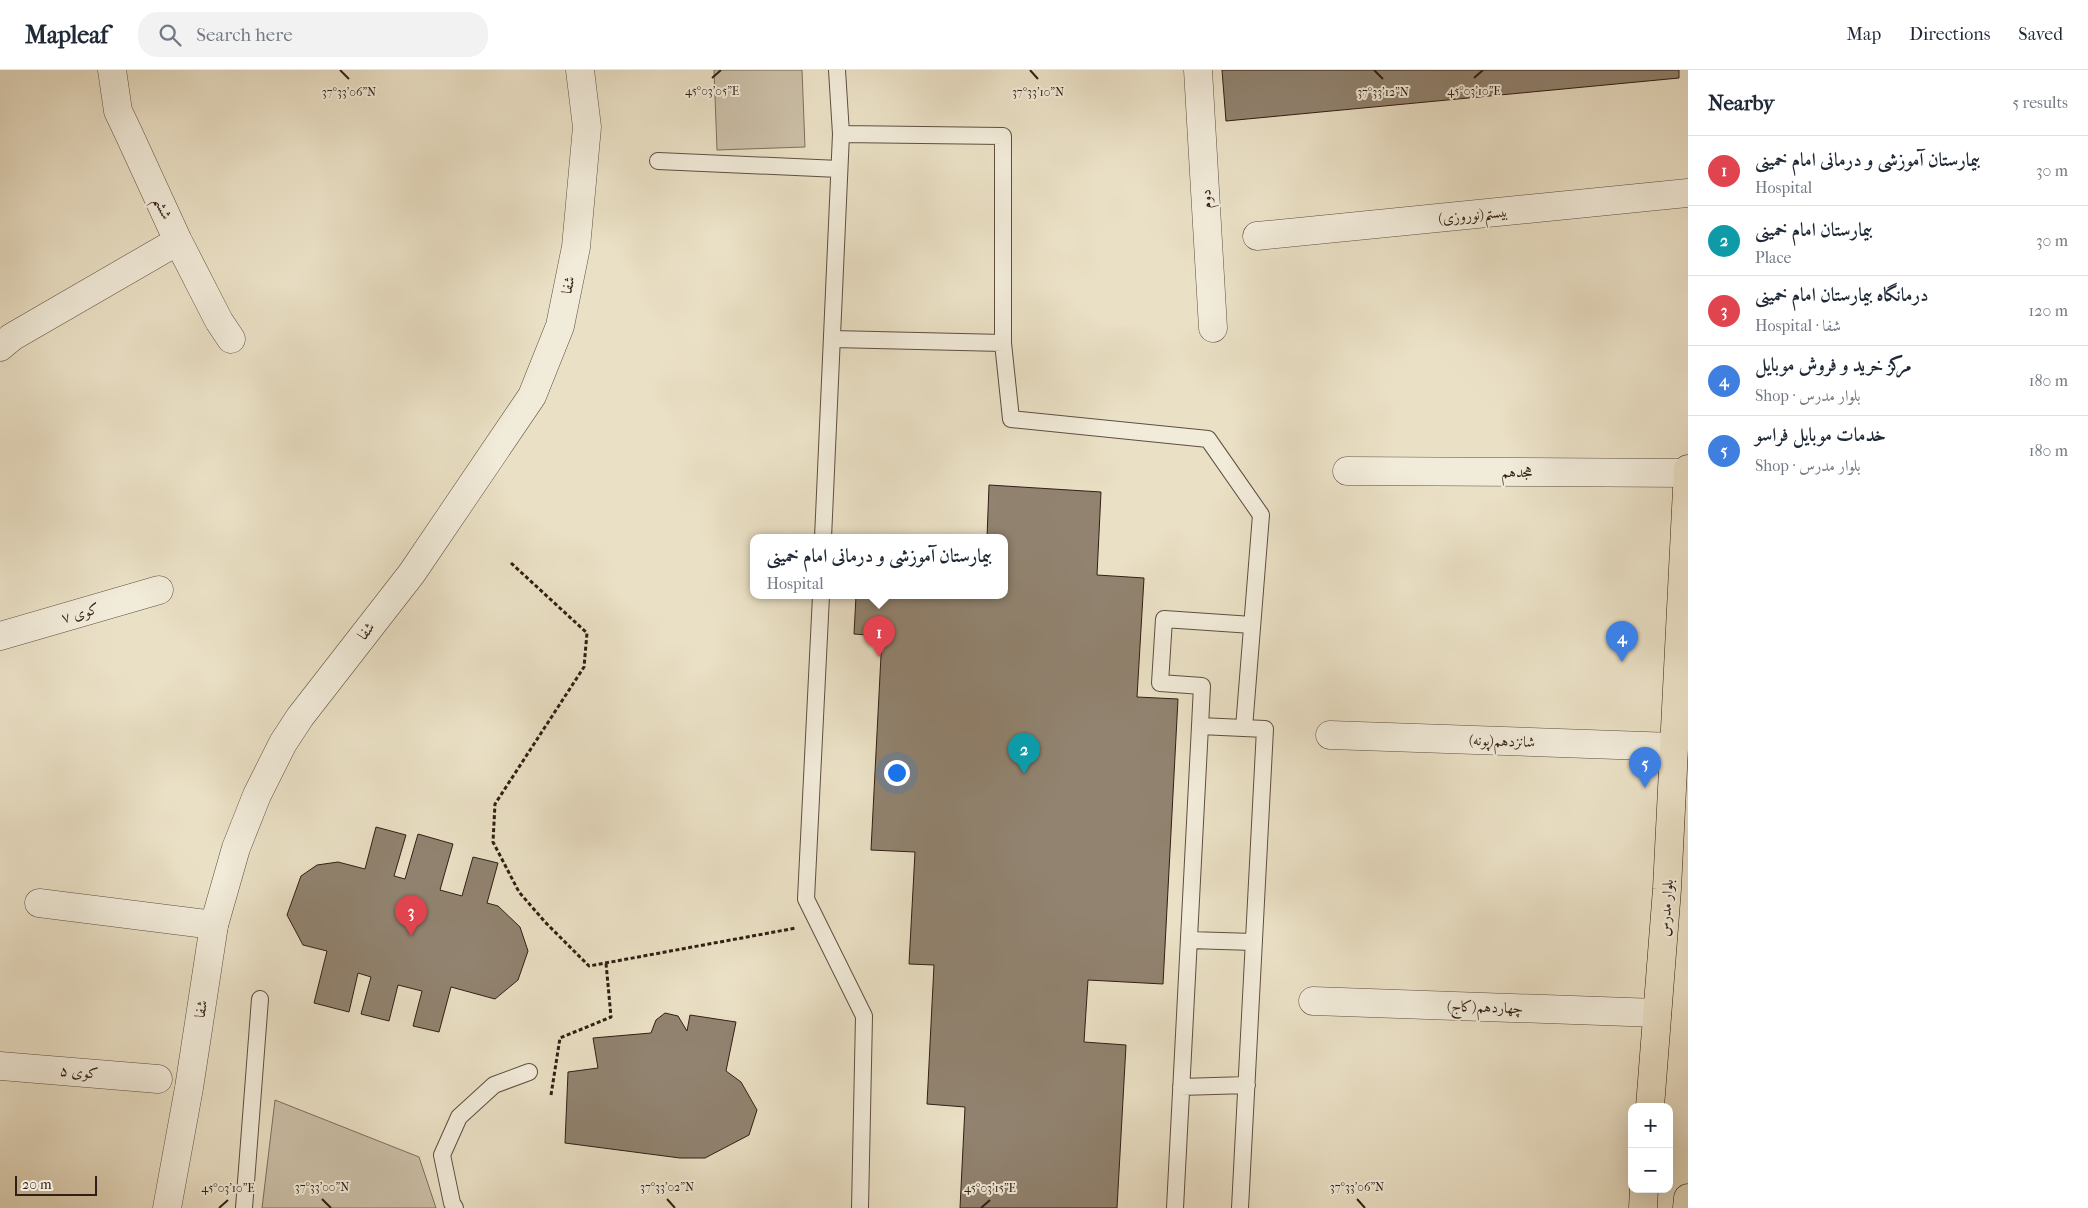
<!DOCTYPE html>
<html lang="en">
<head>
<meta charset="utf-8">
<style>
  body { margin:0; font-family:"IM FELL French Canon",Amiri,serif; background:#f2f2f3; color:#1f2937 }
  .controls { position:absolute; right:15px; bottom:15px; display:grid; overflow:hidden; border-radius:10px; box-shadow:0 5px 20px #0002 }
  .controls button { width:45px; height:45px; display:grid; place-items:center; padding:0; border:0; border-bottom:1px solid #e0e1e3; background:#fff; color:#1f2937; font:25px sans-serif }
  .scale { position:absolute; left:15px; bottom:12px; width:82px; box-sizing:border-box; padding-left:5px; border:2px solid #311e14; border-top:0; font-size:14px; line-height:18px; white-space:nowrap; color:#311e14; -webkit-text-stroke:4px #f1ebd9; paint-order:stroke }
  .you { position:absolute; left:896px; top:702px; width:18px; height:18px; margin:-12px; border:4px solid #fff; border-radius:50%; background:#1a73e8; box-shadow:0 0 0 8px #1a73e833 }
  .badge { display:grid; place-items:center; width:32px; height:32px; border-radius:50%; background:#0f766e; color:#fff; font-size:16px; font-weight:700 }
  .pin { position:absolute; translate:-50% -41px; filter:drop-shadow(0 1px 2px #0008) }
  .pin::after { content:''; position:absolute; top:26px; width:18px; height:15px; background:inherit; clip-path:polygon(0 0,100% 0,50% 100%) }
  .popup { position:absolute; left:750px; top:464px; width:258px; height:65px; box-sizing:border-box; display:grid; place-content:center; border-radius:10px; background:#fff; filter:drop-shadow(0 1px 4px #0005); font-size:16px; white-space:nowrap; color:#747a83 }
  .popup b { font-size:19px; color:#1f2937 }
  .popup::after { content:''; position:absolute; left:50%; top:100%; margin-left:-10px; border:10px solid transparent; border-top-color:#fff }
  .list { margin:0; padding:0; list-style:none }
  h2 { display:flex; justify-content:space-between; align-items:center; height:65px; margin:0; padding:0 20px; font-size:21px }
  h2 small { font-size:16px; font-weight:400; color:#747a83 }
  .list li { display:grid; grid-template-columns:32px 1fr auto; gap:15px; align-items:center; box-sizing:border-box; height:70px; padding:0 20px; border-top:1px solid #e0e1e3 }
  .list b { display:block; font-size:19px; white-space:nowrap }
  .list p { margin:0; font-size:16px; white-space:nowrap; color:#747a83 }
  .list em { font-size:16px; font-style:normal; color:#747a83 }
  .icon { flex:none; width:28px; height:28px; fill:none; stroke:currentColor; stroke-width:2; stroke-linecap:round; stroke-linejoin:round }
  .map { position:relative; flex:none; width:1688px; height:1138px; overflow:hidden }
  header { display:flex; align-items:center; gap:30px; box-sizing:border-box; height:70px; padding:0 25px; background:#fff; border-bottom:1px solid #e0e1e3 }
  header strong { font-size:24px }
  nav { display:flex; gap:28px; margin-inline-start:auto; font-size:18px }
  .search { width:350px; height:45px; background:#f2f2f3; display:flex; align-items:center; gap:12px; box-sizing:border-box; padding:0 18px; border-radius:20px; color:#747a83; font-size:19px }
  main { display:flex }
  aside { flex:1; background:#fff }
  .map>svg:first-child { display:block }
</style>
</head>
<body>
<header>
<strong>Mapleaf</strong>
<div class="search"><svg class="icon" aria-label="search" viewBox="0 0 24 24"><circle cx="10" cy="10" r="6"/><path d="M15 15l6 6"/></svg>Search here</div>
<nav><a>Map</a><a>Directions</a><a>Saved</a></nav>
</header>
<main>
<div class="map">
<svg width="1688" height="1138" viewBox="0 0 1688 1138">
  <rect width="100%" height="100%" fill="#eae0c5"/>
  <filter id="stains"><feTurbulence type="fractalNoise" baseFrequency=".004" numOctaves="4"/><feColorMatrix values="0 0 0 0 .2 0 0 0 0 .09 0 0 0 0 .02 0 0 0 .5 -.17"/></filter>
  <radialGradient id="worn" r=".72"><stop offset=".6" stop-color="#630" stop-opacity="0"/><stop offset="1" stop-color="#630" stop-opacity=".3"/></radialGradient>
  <path fill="#cbbfa7" stroke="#7e6e5e" d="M714 0H802L805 77 717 80Z
    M275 1030 419 1087 436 1138H262Z"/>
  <path fill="#918370" stroke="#311e14" d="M1222 0H1679V8L1226 51Z
    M989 415 1101 422 1097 505 1144 508 1137 627 1178 629 1163 914 1088 910 1084 972 1126 975 1117 1138H960L965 1037 927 1034 934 895 909 894 915 782 871 780 882 566 854 564 856 526H1004V468H987Z
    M376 757 406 765 394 806 405 809 418 764 453 774 440 820 462 826 473 787 498 793 487 833 498 836 520 857 528 881 518 910 495 929 451 917 439 962 413 956 422 921 398 915 389 951 361 944 371 907 358 903 349 942 314 933 327 881 303 875 287 845 301 806 317 795 338 792 365 799Z
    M665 943 678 946 687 961 690 945 736 952 726 1001 741 1012 757 1040 749 1065 705 1088H680L565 1073 568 1002 598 998 593 968 651 963 656 950Z"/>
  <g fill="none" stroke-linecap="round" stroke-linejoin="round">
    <defs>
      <path id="service" d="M658 91 839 99
        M833 269 1003 273V66L841 64
        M1003 273 1011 349 1208 369 1261 445 1244 658
        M823 468 841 64 837 0
        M821 526 806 829 864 946 860 1138
        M1200 656 1202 616 1160 613 1164 549 1252 555
        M1189 870 1254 872
        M1181 1017 1247 1015
        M244 1138 260 929
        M455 1138 452 1133 442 1085 459 1047 494 1015 529 1002
        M1175 1138 1200 656 1265 659 1240 1138"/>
      <path id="minor" d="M112 0 118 41 128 62 178 171 219 251 231 269
        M1198 0 1213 258
        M1257 166 1688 123
        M0 277 12 267 178 171
        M1347 401 1688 403
        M0 566 159 520
        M1330 665 1674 677
        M39 833 214 855
        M1313 931 1657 943
        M0 996 158 1009"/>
      <path id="tertiary" d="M167 1138 189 1018 214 855 236 778 257 725 283 673 300 647 412 503 532 326 560 256 576 177 587 57 580 0"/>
      <path id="primary" d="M1650 1037 1667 819 1688 399
        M1643 1138 1644 1119
        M1687 1138 1688 1128"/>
    </defs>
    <use href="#service" stroke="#5f4e40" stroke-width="18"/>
    <use href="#minor" stroke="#5f4e40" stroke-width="29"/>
    <use href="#tertiary" stroke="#5f4e40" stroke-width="29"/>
    <use href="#primary" stroke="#311e14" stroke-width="29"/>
    <path stroke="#311e14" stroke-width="3" stroke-dasharray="4 2.5" stroke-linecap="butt" d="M511 493 587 563 584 597 495 734 493 772 519 822 545 852 589 896 796 858
      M551 1025 560 968 611 947 606 893"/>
    <use href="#service" stroke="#f1ebd9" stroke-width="16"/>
    <use href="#minor" stroke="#f1ebd9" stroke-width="28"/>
    <use href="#tertiary" stroke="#f1ebd9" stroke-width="28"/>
    <use href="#primary" stroke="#eae0c5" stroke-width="28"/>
  </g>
  <path fill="none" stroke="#311e14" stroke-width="2" d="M340 0 349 9M1030 0 1038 9M1374 0 1383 9M712 8 721 0M1474 8 1483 0M322 1129 331 1138M667 1129 675 1138M1357 1129 1365 1138M219 1138 228 1130M981 1138 990 1130"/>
  <g text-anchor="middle" stroke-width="4" stroke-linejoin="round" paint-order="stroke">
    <g font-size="15" fill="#311e14" stroke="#f1ebd9">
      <text transform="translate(1206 129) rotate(-93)" y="5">دوم</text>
      <text transform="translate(163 138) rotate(65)" y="5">ششم</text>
      <text transform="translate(1473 145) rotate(-6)" y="5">بیستم(نوروزی)</text>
      <text transform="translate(568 215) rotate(-78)" y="5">شفا</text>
      <text x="1517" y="407">هجدهم</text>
      <text transform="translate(80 543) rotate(-16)" y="5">کوی ۷</text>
      <text transform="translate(366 561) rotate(-52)" y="5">شفا</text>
      <text transform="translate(1502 671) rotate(2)" y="5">شانزدهم(پونه)</text>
      <text transform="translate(1666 838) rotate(-86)" y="5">بلوار مدرس</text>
      <text transform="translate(1485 937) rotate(2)" y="5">چهاردهم(کاج)</text>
      <text transform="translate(201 939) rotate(-81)" y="5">شفا</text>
      <text transform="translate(79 1002) rotate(5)" y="5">کوی ۵</text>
    </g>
  </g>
  <g font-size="12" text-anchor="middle" fill="#311e14" stroke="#f1ebd9" stroke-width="4" stroke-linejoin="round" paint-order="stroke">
    <text x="712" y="25">45°03'05"E</text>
    <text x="1474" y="25">45°03'10"E</text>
    <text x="349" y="26">37°33'06"N</text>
    <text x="1038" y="26">37°33'10"N</text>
    <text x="1383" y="26">37°33'12"N</text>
    <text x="322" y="1121">37°33'00"N</text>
    <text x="667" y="1121">37°33'02"N</text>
    <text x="1357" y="1121">37°33'06"N</text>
    <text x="228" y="1122">45°03'10"E</text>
    <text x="990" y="1122">45°03'15"E</text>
  </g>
  <rect width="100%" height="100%" filter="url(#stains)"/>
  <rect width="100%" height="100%" fill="url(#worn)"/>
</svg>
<div class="controls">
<button>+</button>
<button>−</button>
</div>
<div class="scale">20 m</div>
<div class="you"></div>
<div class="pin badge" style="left:879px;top:587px;background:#e0444e">1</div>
<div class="popup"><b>بیمارستان آموزشی و درمانی امام خمینی</b>Hospital</div>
<div class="pin badge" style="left:1024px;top:704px;background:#0f9aa8">2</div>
<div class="pin badge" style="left:411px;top:866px;background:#e0444e">3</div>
<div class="pin badge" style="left:1622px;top:592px;background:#3f7fe0">4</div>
<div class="pin badge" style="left:1645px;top:718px;background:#3f7fe0">5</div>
</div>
<aside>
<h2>Nearby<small>5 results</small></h2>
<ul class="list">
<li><span class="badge" style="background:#e0444e">1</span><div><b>بیمارستان آموزشی و درمانی امام خمینی</b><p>Hospital</p></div><em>30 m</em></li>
<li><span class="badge" style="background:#0f9aa8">2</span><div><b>بیمارستان امام خمینی</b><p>Place</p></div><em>30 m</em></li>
<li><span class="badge" style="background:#e0444e">3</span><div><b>درمانگاه بیمارستان امام خمینی</b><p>Hospital · شفا</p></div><em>120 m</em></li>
<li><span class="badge" style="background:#3f7fe0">4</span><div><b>مرکز خرید و فروش موبایل</b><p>Shop · بلوار مدرس</p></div><em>180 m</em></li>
<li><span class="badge" style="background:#3f7fe0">5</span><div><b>خدمات موبایل فراسو</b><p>Shop · بلوار مدرس</p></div><em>180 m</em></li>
</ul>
</aside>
</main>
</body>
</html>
